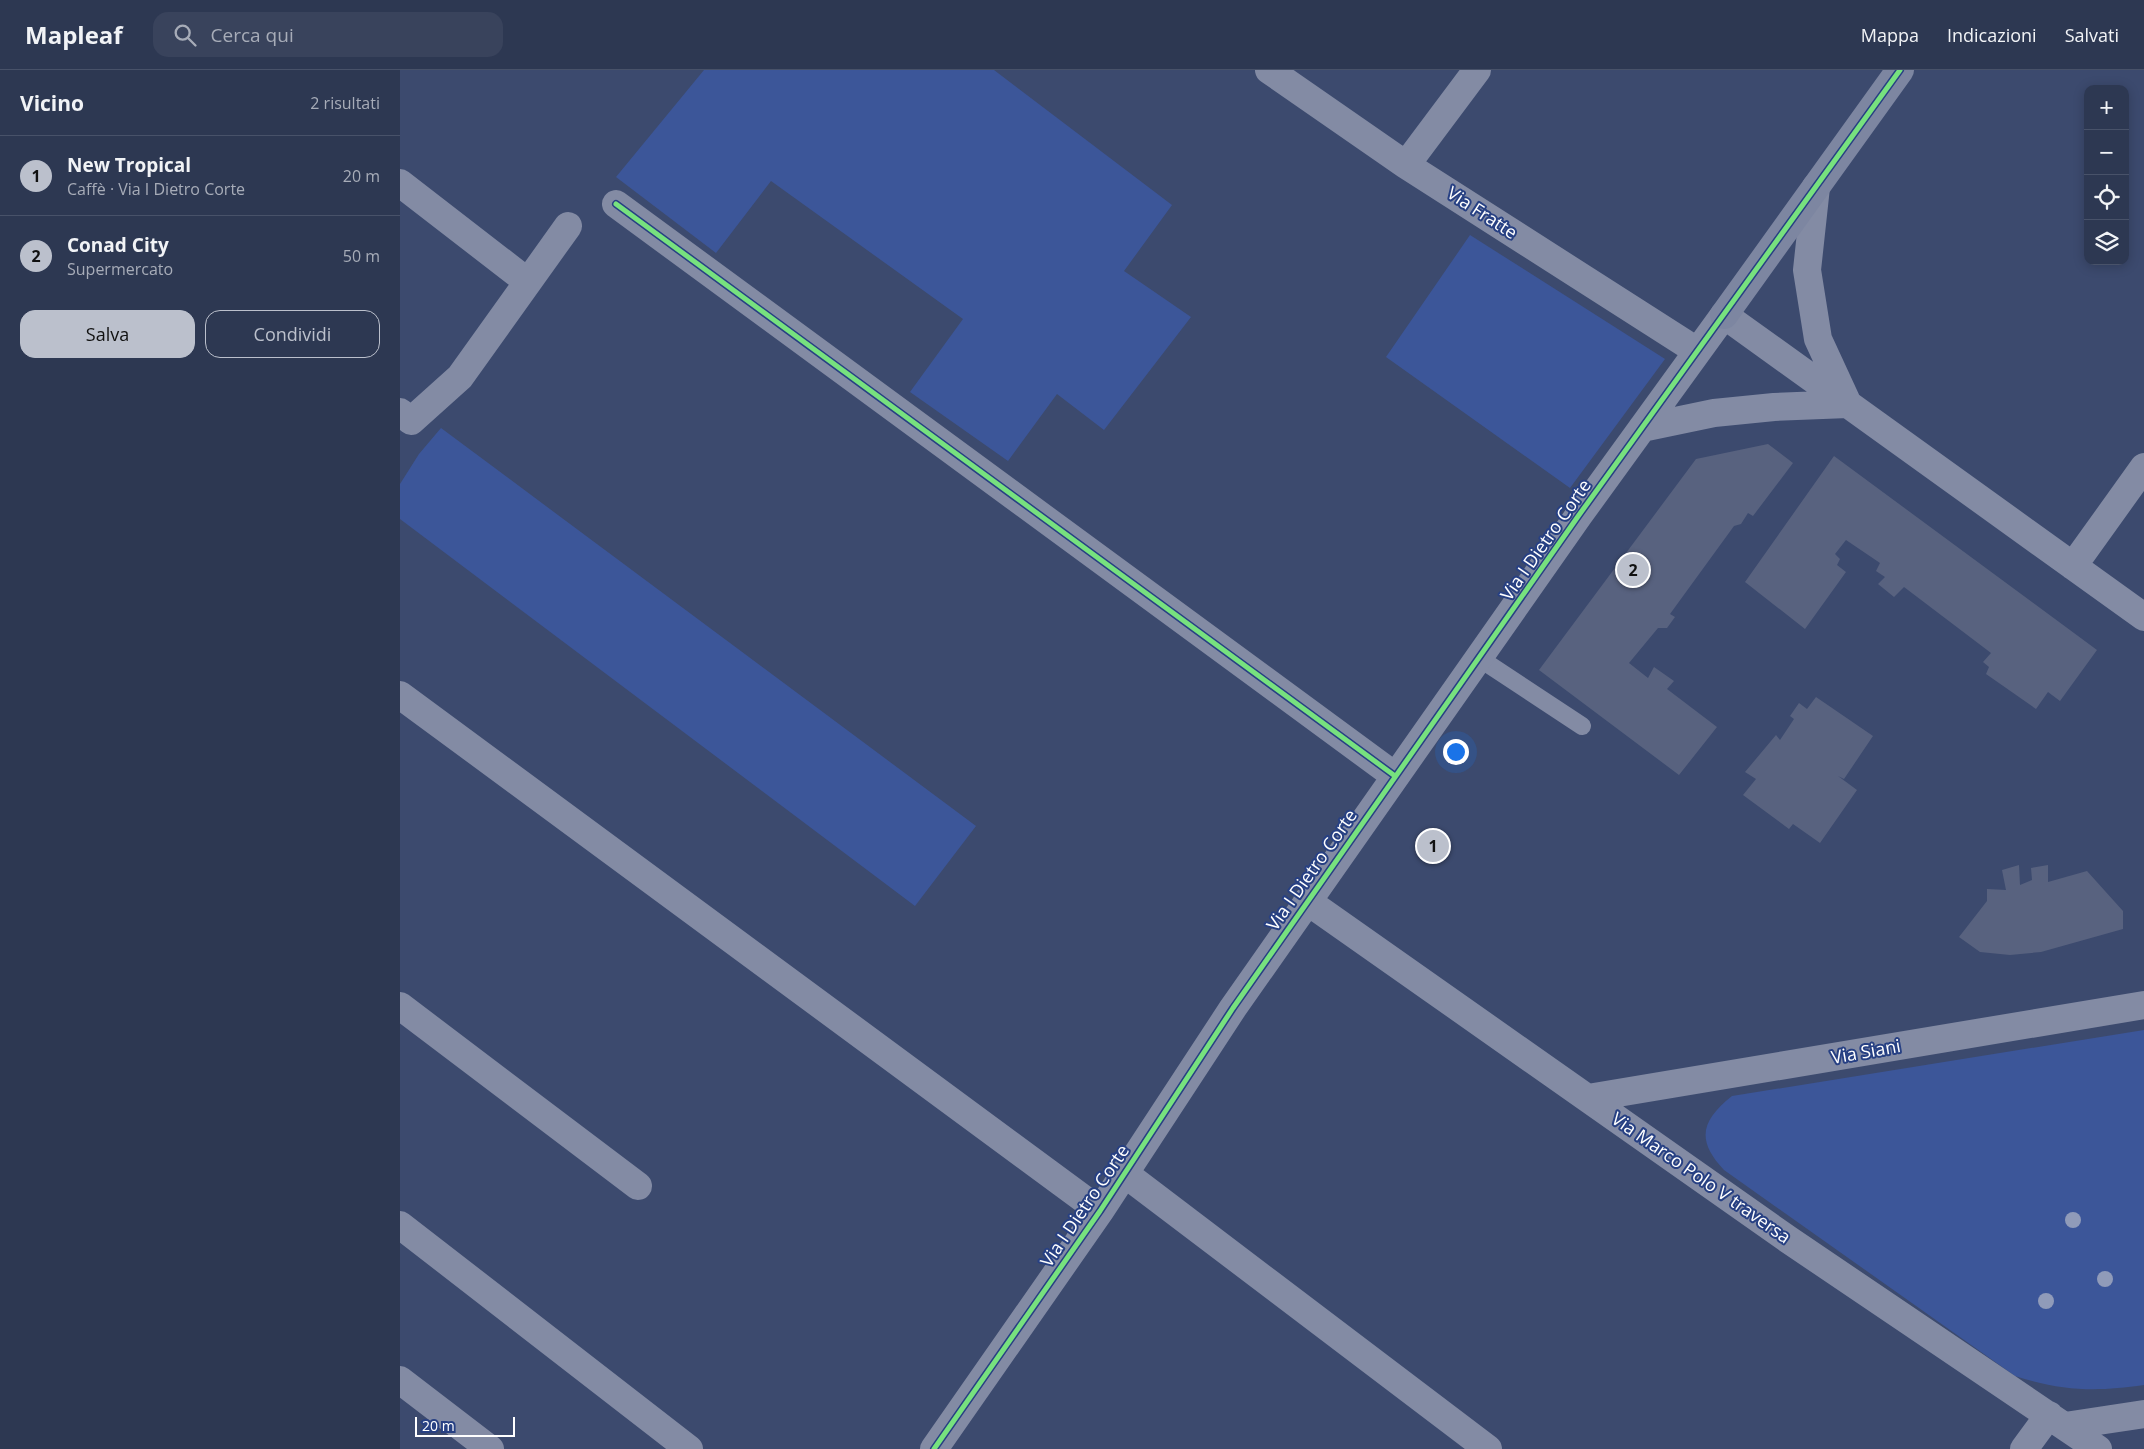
<!DOCTYPE html>
<html lang="it">
<head>
<meta charset="utf-8">
<style>
  body { margin:0; font-family:"Open Sans",sans-serif; background:#39435c; color:#f1f3f6 }
  .controls { position:absolute; right:15px; top:15px; display:grid; overflow:hidden; border-radius:10px; box-shadow:0 2px 12px #0003 }
  .controls button { width:45px; height:45px; display:grid; place-items:center; padding:0; border:0; border-bottom:1px solid #485269; background:#2d3852; color:#f1f3f6; font:25px sans-serif }
  .scale { position:absolute; left:15px; bottom:12px; width:100px; box-sizing:border-box; padding-left:5px; border:2px solid #fff; border-top:0; font-size:14px; line-height:18px; white-space:nowrap; color:#fff; -webkit-text-stroke:4px #274083; paint-order:stroke }
  .you { position:absolute; left:1055px; top:681px; width:18px; height:18px; margin:-12px; border:4px solid #fff; border-radius:50%; background:#1a73e8; box-shadow:0 0 0 8px #1a73e833 }
  .badge { display:grid; place-items:center; width:32px; height:32px; border-radius:50%; background:#bbc0cc; color:#111; font-size:16px; font-weight:700 }
  .pin { position:absolute; translate:-50% -50%; border:2px solid #fff; box-shadow:0 1px 5px #0006 }
  .list { margin:0; padding:0; list-style:none }
  h2 { display:flex; justify-content:space-between; align-items:center; height:65px; margin:0; padding:0 20px; font-size:21px }
  h2 small { font-size:16px; font-weight:400; color:#a7acb8 }
  .list li { display:grid; grid-template-columns:32px 1fr auto; gap:15px; align-items:center; box-sizing:border-box; height:80px; padding:0 20px; border-top:1px solid #485269 }
  .list b { display:block; font-size:19px; white-space:nowrap }
  .list p { margin:0; font-size:16px; white-space:nowrap; color:#a7acb8 }
  .list em { font-size:16px; font-style:normal; color:#a7acb8 }
  .actions { display:flex; gap:10px; padding:15px 20px }
  .actions a { flex:1; padding:11px 0; border:1px solid #bbc0cc; border-radius:15px; text-align:center; font-size:18px; color:#bbc0cc }
  .actions .main { background:#bbc0cc; color:#111 }
  .icon { flex:none; width:28px; height:28px; fill:none; stroke:currentColor; stroke-width:2; stroke-linecap:round; stroke-linejoin:round }
  .map { position:relative; flex:none; width:1744px; height:1379px; overflow:hidden }
  header { display:flex; align-items:center; gap:30px; box-sizing:border-box; height:70px; padding:0 25px; background:#2d3852; border-bottom:1px solid #485269 }
  header strong { font-size:24px }
  nav { display:flex; gap:28px; margin-inline-start:auto; font-size:18px }
  .search { width:350px; height:45px; background:#39435c; display:flex; align-items:center; gap:12px; box-sizing:border-box; padding:0 18px; border-radius:15px; color:#a7acb8; font-size:19px }
  main { display:flex }
  aside { flex:1; background:#2d3852 }
  .map>svg:first-child { display:block }
</style>
</head>
<body>
<header>
<strong>Mapleaf</strong>
<div class="search"><svg class="icon" aria-label="search" viewBox="0 0 24 24"><circle cx="10" cy="10" r="6"/><path d="M15 15l6 6"/></svg>Cerca qui</div>
<nav><a>Mappa</a><a>Indicazioni</a><a>Salvati</a></nav>
</header>
<main>
<aside>
<h2>Vicino<small>2 risultati</small></h2>
<ul class="list">
<li><span class="badge">1</span><div><b>New Tropical</b><p>Caffè · Via I Dietro Corte</p></div><em>20 m</em></li>
<li><span class="badge">2</span><div><b>Conad City</b><p>Supermercato</p></div><em>50 m</em></li>
</ul>
<div class="actions"><a class="main">Salva</a><a>Condividi</a></div>
</aside>
<div class="map">
<svg width="1744" height="1379" viewBox="0 0 1744 1379">
  <rect width="100%" height="100%" fill="#3c4a6e"/>
  <path fill="#3c5699" d="M304 0H594L772 135 724 201 791 247 704 360 657 324 608 391 510 322 563 249 371 111 316 183 216 107Z
    M1070 165 1265 289 1170 418 986 287Z
    M41 358 576 756 515 836 0 449V414L19 384Z
    M1744 960V1315C1695 1322 1663 1321 1615 1306L1324 1100C1296 1070 1301 1051 1332 1026Z"/>
  <path fill="#58627f" d="M1368 374 1393 393 1353 446 1348 443 1341 454 1334 456 1270 544 1275 547 1267 558H1258L1229 593 1248 608 1254 597 1274 611 1267 619 1317 657 1279 705 1139 600 1296 389Z
    M1434 386 1697 580 1660 631 1648 622 1636 639 1586 604 1589 597 1583 592 1591 583 1504 517 1494 527 1478 514 1485 507 1476 501 1480 493 1446 470 1435 484 1440 489 1437 495 1446 502 1405 559 1345 512Z
    M1416 627 1473 666 1444 709 1438 706 1457 720 1420 773 1393 754 1389 759 1343 725 1356 709 1345 702 1376 665 1380 670 1394 649 1390 646 1399 633 1407 639Z
    M1619 795 1620 815 1632 810 1631 798 1648 795V812L1687 801 1723 841V859L1641 882 1610 885 1580 882 1559 867 1587 831V819L1606 820 1602 800Z"/>
  <g fill="none" stroke-linecap="round" stroke-linejoin="round">
    <path stroke="#838ba4" stroke-width="18" d="M1079 588 1182 656"/>
    <path stroke="#838ba4" stroke-width="28" d="M869 0 1006 95 1297 281
      M1006 95 1077 0
      M0 113 128 212
      M216 134 995 706
      M0 342 11 351 60 307 168 156
      M1242 358 1314 343 1374 337 1448 334 1418 269 1407 200 1416 117
      M1673 496 1744 397
      M0 625 700 1141
      M907 831 1389 1170 1698 1379
      M0 936 238 1116
      M1188 1028 1744 935
      M724 1103 1088 1379
      M0 1155 289 1379
      M0 1310 90 1379
      M1665 1356 1744 1344
      M534 1379 700 1141 833 938 1179 445 1324 245 1744 547
      M1624 1379 1649 1345"/>
    <path stroke="#7d86a1" stroke-width="28" d="M1324 245 1500 0"/>
    <defs>
      <path id="cycleway" d="M216 134 995 706
        M534 1379 700 1141 833 938 1179 445 1500 0"/>
    </defs>
    <use href="#cycleway" stroke="#274083" stroke-width="8"/>
    <use href="#cycleway" stroke="#77e17e" stroke-width="5"/>
  </g>
  <g fill="#909bb9">
    <circle cx="1673" cy="1150" r="8"/>
    <circle cx="1705" cy="1209" r="8"/>
    <circle cx="1646" cy="1231" r="8"/>
  </g>
  <g text-anchor="middle" stroke-width="4" stroke-linejoin="round" paint-order="stroke">
    <g font-size="18" fill="#fff" stroke="#274083">
      <text transform="translate(1082 143) rotate(33)" y="6">Via Fratte</text>
      <text transform="translate(1146 470) rotate(-55)" y="6">Via I Dietro Corte</text>
      <text transform="translate(912 800) rotate(-55)" y="6">Via I Dietro Corte</text>
      <text transform="translate(1466 982) rotate(-10)" y="6">Via Siani</text>
      <text transform="translate(1301 1108) rotate(35)" y="6">Via Marco Polo V traversa</text>
      <text transform="translate(685 1136) rotate(-56)" y="6">Via I Dietro Corte</text>
    </g>
  </g>
</svg>
<div class="controls">
<button>+</button>
<button>−</button>
<button><svg class="icon" aria-label="locate" viewBox="0 0 24 24"><circle cx="12" cy="12" r="6"/><path d="M12 2v4M12 18v4M2 12h4M18 12h4"/></svg></button>
<button><svg class="icon" aria-label="layers" viewBox="0 0 24 24"><path d="M12 4l9 5-9 5-9-5zM3 14l9 5 9-5"/></svg></button>
</div>
<div class="scale">20 m</div>
<div class="you"></div>
<div class="pin badge" style="left:1033px;top:776px">1</div>
<div class="pin badge" style="left:1233px;top:500px">2</div>
</div>
</main>
</body>
</html>
